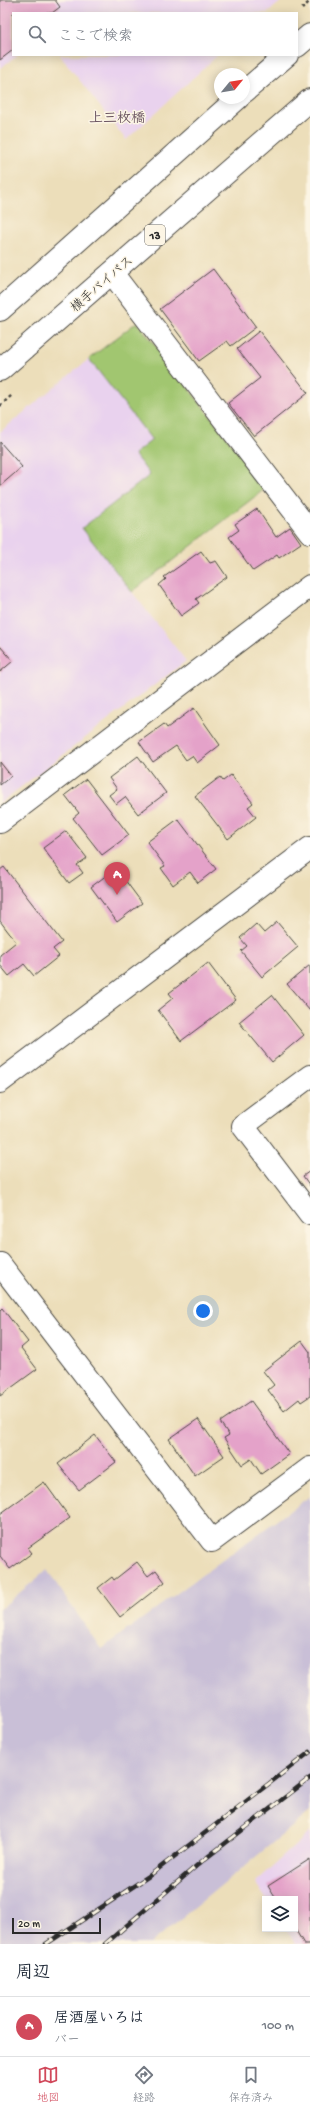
<!DOCTYPE html>
<html lang="ja">
<head>
<meta charset="utf-8">
<style>
  body { margin:0; font-family:"Gochi Hand","Klee One",sans-serif; background:#f6f6f7; color:#1f2937 }
  .controls { position:absolute; right:12px; bottom:12px; display:grid; overflow:hidden; border-radius:0px; box-shadow:0 2px 10px #0003 }
  .controls button { width:36px; height:36px; display:grid; place-items:center; padding:0; border:0; border-bottom:1px solid #e0e1e3; background:#fff; color:#1f2937; font:20px sans-serif }
  .compass { position:absolute; left:214px; top:68px; width:36px; height:36px; border-radius:50%; background:#fff; box-shadow:0 2px 10px #0003; rotate:60deg }
  .scale { position:absolute; left:12px; bottom:10px; width:89px; box-sizing:border-box; padding-left:4px; border:2px solid #2b2b2b; border-top:0; font-size:11px; line-height:14px; white-space:nowrap; color:#2b2b2b; -webkit-text-stroke:3px #fcf5e5; paint-order:stroke }
  .you { position:absolute; left:203px; top:1311px; width:14px; height:14px; margin:-10px; border:3px solid #fff; border-radius:50%; background:#1a73e8; box-shadow:0 0 0 6px #1a73e833 }
  .badge { display:grid; place-items:center; width:26px; height:26px; border-radius:50%; background:#d1495b; color:#fff; font-size:13px; font-weight:700 }
  .pin { position:absolute; translate:-50% -33px; filter:drop-shadow(0 1px 2px #0008) }
  .pin::after { content:''; position:absolute; top:21px; width:14px; height:12px; background:inherit; clip-path:polygon(0 0,100% 0,50% 100%) }
  .list { margin:0; padding:0; list-style:none }
  h2 { display:flex; justify-content:space-between; align-items:center; height:52px; margin:0; padding:0 16px; font-size:17px }
  h2 small { font-size:13px; font-weight:400; color:#747a83 }
  .list li { display:grid; grid-template-columns:26px 1fr auto; gap:12px; align-items:center; box-sizing:border-box; height:60px; padding:0 16px; border-top:1px solid #e0e1e3 }
  .list b { display:block; font-size:15px; white-space:nowrap }
  .list p { margin:0; font-size:13px; white-space:nowrap; color:#747a83 }
  .list em { font-size:13px; font-style:normal; color:#747a83 }
  .icon { flex:none; width:22px; height:22px; fill:none; stroke:currentColor; stroke-width:2; stroke-linecap:round; stroke-linejoin:round }
  .map { position:relative; flex:none; width:310px; height:1944px; overflow:hidden }
  .search { position:absolute; background:#fff; box-shadow:0 2px 10px #0003; left:12px; right:12px; top:12px; height:44px; display:flex; align-items:center; gap:10px; box-sizing:border-box; padding:0 14px; border-radius:0px; color:#747a83; font-size:15px }
  .sheet { height:112px; background:#fff }
  nav { display:flex; justify-content:space-around; align-items:center; box-sizing:border-box; height:56px; border-top:1px solid #e0e1e3; background:#fff; font-size:11px; color:#747a83 }
  nav a { display:grid; justify-items:center; gap:2px }
  nav .on { color:#d1495b }
  .map>svg:first-child { display:block }
</style>
</head>
<body>
<div class="map">
<svg width="310" height="1944" viewBox="0 0 310 1944">
  <rect width="100%" height="100%" fill="#fcf5e5"/>
  <filter id="ink" filterUnits="userSpaceOnUse"><feTurbulence type="fractalNoise" baseFrequency=".025" numOctaves="2"/><feDisplacementMap in="SourceGraphic" scale="8" xChannelSelector="R" yChannelSelector="G"/><feConvolveMatrix kernelMatrix="1 2 1 2 8 2 1 2 1" color-interpolation-filters="sRGB"/></filter>
  <filter id="wash" filterUnits="userSpaceOnUse"><feTurbulence type="fractalNoise" baseFrequency=".012" numOctaves="4" result="noise"/><feDisplacementMap in="SourceGraphic" scale="16" xChannelSelector="R" yChannelSelector="G"/><feGaussianBlur stdDeviation="0.9" result="paint"/><feColorMatrix in="noise" values="0 0 0 0 0 0 0 0 0 0 0 0 0 0 0 0 0 1.4 0 .05"/><feComposite in="paint" operator="in"/></filter>
  <g filter="url(#wash)">
    <rect width="100%" height="100%" fill="#ecdeba"/>
    <path fill="#e9d2ee" d="M0 0H283L267 13H13V55H18L0 68Z
      M60 55H218L126 140Z
      M89 359 152 440 151 475 82 528 186 661 0 803V432Z
      M310 1832V1944H295L286 1929H295V1899H266L255 1882Z"/>
    <path fill="#c9bfd7" d="M310 1496V1812L150 1944H0V1609L47 1570 101 1649Z"/>
    <path fill="#a1c670" stroke="#66784e" d="M137 322 266 488 132 592 82 528 150 475 134 454 152 440 89 359Z"/>
    <g id="blocks">
      <path fill="#e4a2c9" d="M0 0H55L60 7 52 13H13V50L0 60Z
        M213 269 256 327 231 346 227 341 199 361 160 309Z
        M259 331 308 393 254 436 228 403 260 378 237 349Z
        M0 442 22 467 0 486Z
        M257 509 276 537 290 527 301 543 279 558 277 555 253 571 229 537 239 530 235 524Z
        M201 551 210 563 216 561 227 577 196 599 199 603 181 616 159 585 166 579 164 577Z
        M0 646 13 661 0 672Z
        M194 708 220 745 197 763 192 756 186 760 176 746 153 762 139 742 164 724 167 728Z
        M138 756 166 793 138 814 125 797 116 804 109 795 117 789 109 778Z
        M0 762 11 776 0 785Z
        M231 775 253 803 248 807 256 817 228 839 195 796 220 777 223 781Z
        M86 779 129 835 102 855 73 818 79 813 65 795Z
        M178 819 216 869 198 883 190 872 173 885 161 868 165 866 147 842Z
        M66 831 87 858 77 865 83 873 69 883 43 848Z
        M4 867 62 942 53 949 59 956 34 976 24 964 9 976 0 965V955L16 942 0 921V870Z
        M116 868 142 903 117 922 91 887Z
        M277 922 298 947 262 977 241 951 247 946 240 938 256 924 264 933Z
        M208 963 236 1000 181 1041 158 1010 173 998 169 993Z
        M310 965V1011L287 984Z
        M272 995 304 1035 272 1062 239 1022Z
        M310 1171V1186L303 1176Z
        M2 1308 28 1342 21 1348 37 1369 0 1396V1310Z
        M302 1341 310 1352V1396L301 1402 299 1399 284 1411 268 1390 274 1385 263 1371Z
        M251 1401 289 1454 261 1474 251 1459 242 1465 224 1438 229 1435 220 1422Z
        M198 1419 224 1456 195 1476 169 1439Z
        M95 1435 116 1462 79 1490 58 1464Z
        M44 1482 70 1518 28 1548 32 1553 10 1569 0 1556V1514Z
        M137 1562 148 1576 156 1570 165 1582 120 1617 98 1588 112 1577 114 1580Z
        M310 1859V1944H304L295 1929V1899H276L268 1886Z"/>
    </g>
  </g>
  <g filter="url(#ink)">
    <use href="#blocks" fill-opacity="0" stroke="#484640" stroke-width="1"/>
    <g fill="none" stroke-linecap="round" stroke-linejoin="round">
      <defs>
        <path id="minor" d="M112 273 310 532
          M0 822 310 586
          M310 1076 243 1126 310 1214
          M0 1082 310 848
          M0 1264 212 1541 310 1468"/>
        <path id="highway" d="M297 46 310 35
          M244 92 287 55
          M0 310 238 98
          M0 370 310 100"/>
      </defs>
      <use href="#minor" stroke="#484640" stroke-width="24"/>
      <use href="#highway" stroke="#484640" stroke-width="24"/>
      <path stroke="#484640" stroke-width="2.5" stroke-dasharray="3 3" stroke-linecap="butt" d="M302 9 310 1
        M0 406 12 395"/>
      <use href="#minor" stroke="#fff" stroke-width="22"/>
      <use href="#highway" stroke="#fff" stroke-width="22"/>
      <defs>
        <path id="rail" d="M46 1944 149 1876 310 1752
          M105 1944 201 1862 310 1778"/>
      </defs>
      <use href="#rail" stroke="#2b2b2b" stroke-width="4.5"/>
      <use href="#rail" stroke="#fcf5e5" stroke-width="3" stroke-dasharray="9" stroke-linecap="butt"/>
    </g>
  </g>
  <g text-anchor="middle" stroke-width="3" stroke-linejoin="round" paint-order="stroke">
    <rect fill="#fcf5e5" stroke="#6a6863" stroke-width="1" x="145" y="225" width="20" height="20" rx="3"/>
    <g font-size="12" font-weight="bold" fill="#2b2b2b">
      <text x="155" y="239">13</text>
    </g>
    <g font-size="13" fill="#2b2b2b" stroke="#fcf5e5">
      <text transform="translate(101 283) rotate(-41)" y="5">横手バイパス</text>
    </g>
    <g font-size="14" font-weight="bold" fill="#6c5562" stroke="#fcf5e5">
      <text x="117" y="122">上三枚橋</text>
    </g>
  </g>
</svg>
<div class="controls">
<button><svg class="icon" aria-label="layers" viewBox="0 0 24 24"><path d="M12 4l9 5-9 5-9-5zM3 14l9 5 9-5"/></svg></button>
</div>
<svg class="compass" viewBox="-18 -18 36 36"><path d="M0-13l5 13h-10z" fill="#e53935"/><path d="M0 13l5-13h-10z" fill="#747a83"/></svg>
<div class="scale">20 m</div>
<div class="you"></div>
<div class="pin badge" style="left:117px;top:895px">A</div>
<div class="search"><svg class="icon" aria-label="search" viewBox="0 0 24 24"><circle cx="10" cy="10" r="6"/><path d="M15 15l6 6"/></svg>ここで検索</div>
</div>
<section class="sheet">
<h2>周辺<small></small></h2>
<ul class="list">
<li><span class="badge">A</span><div><b>居酒屋いろは</b><p>バー</p></div><em>100 m</em></li>
</ul>
</section>
<nav>
<a class="on"><svg class="icon" aria-label="map" viewBox="0 0 24 24"><path d="M3 6l6-2 6 2 6-2v14l-6 2-6-2-6 2zM9 4v14M15 6v14"/></svg>地図</a>
<a><svg class="icon" aria-label="directions" viewBox="0 0 24 24"><path d="M12 3l9 9-9 9-9-9zM9 14v-3h6M13 9l2 2-2 2"/></svg>経路</a>
<a><svg class="icon" aria-label="saved" viewBox="0 0 24 24"><path d="M7 4h10v16l-5-4-5 4z"/></svg>保存済み</a>
</nav>
</body>
</html>
